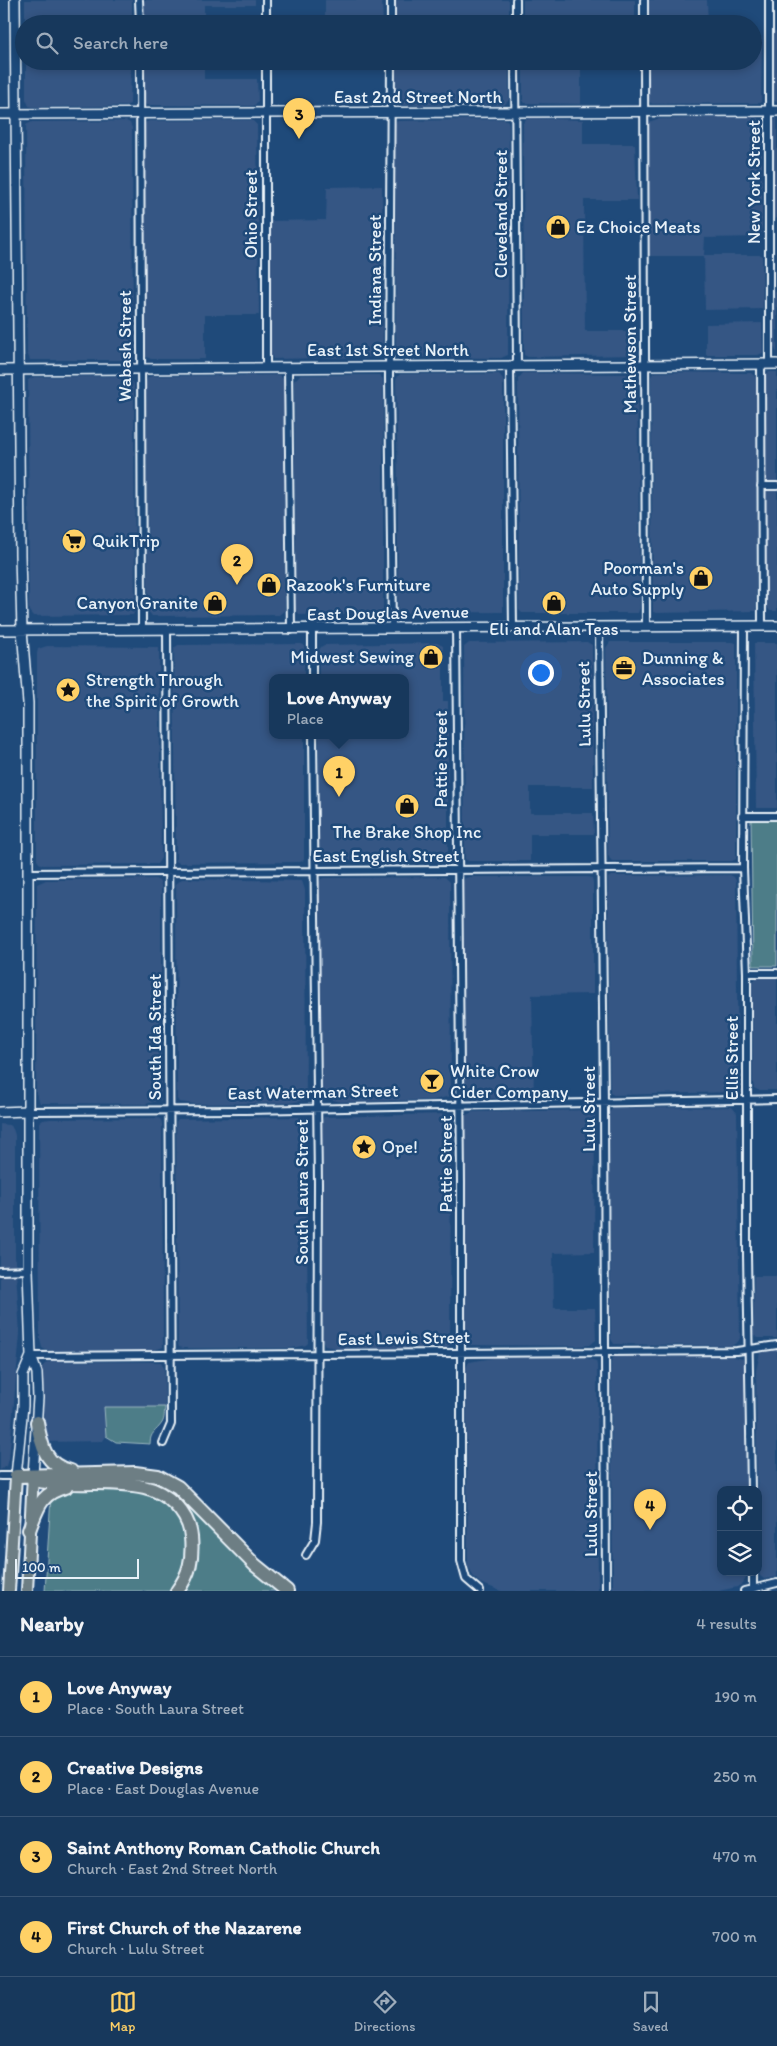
<!DOCTYPE html>
<html lang="en">
<head>
<meta charset="utf-8">
<style>
  body { margin:0; font-family:Itim,sans-serif; background:#203f62; color:#f1f3f6 }
  .controls { position:absolute; right:15px; bottom:15px; display:grid; overflow:hidden; border-radius:10px; box-shadow:0 2px 8px #0003 }
  .controls button { width:45px; height:45px; display:grid; place-items:center; padding:0; border:0; border-bottom:1px solid #365272; background:#17385c; color:#f1f3f6; font:25px sans-serif }
  .scale { position:absolute; left:15px; bottom:12px; width:124px; box-sizing:border-box; padding-left:5px; border:2px solid #e8f1f8; border-top:0; font-size:14px; line-height:18px; white-space:nowrap; color:#e8f1f8; -webkit-text-stroke:4px #1f4a7a; paint-order:stroke }
  .you { position:absolute; left:540px; top:672px; width:18px; height:18px; margin:-12px; border:4px solid #fff; border-radius:50%; background:#1a73e8; box-shadow:0 0 0 8px #1a73e833 }
  .badge { display:grid; place-items:center; width:32px; height:32px; border-radius:50%; background:#ffd166; color:#111; font-size:16px; font-weight:700 }
  .pin { position:absolute; translate:-50% -41px; filter:drop-shadow(0 1px 2px #0008) }
  .pin::after { content:''; position:absolute; top:26px; width:18px; height:15px; background:inherit; clip-path:polygon(0 0,100% 0,50% 100%) }
  .popup { position:absolute; left:269px; top:674px; width:140px; height:65px; box-sizing:border-box; display:grid; place-content:center; border-radius:10px; background:#17385c; filter:drop-shadow(0 1px 4px #0005); font-size:16px; white-space:nowrap; color:#9eacbb }
  .popup b { font-size:19px; color:#f1f3f6 }
  .popup::after { content:''; position:absolute; left:50%; top:100%; margin-left:-10px; border:10px solid transparent; border-top-color:#17385c }
  .list { margin:0; padding:0; list-style:none }
  h2 { display:flex; justify-content:space-between; align-items:center; height:65px; margin:0; padding:0 20px; font-size:21px }
  h2 small { font-size:16px; font-weight:400; color:#9eacbb }
  .list li { display:grid; grid-template-columns:32px 1fr auto; gap:15px; align-items:center; box-sizing:border-box; height:80px; padding:0 20px; border-top:1px solid #365272 }
  .list b { display:block; font-size:19px; white-space:nowrap }
  .list p { margin:0; font-size:16px; white-space:nowrap; color:#9eacbb }
  .list em { font-size:16px; font-style:normal; color:#9eacbb }
  .icon { flex:none; width:28px; height:28px; fill:none; stroke:currentColor; stroke-width:2; stroke-linecap:round; stroke-linejoin:round }
  .map { position:relative; flex:none; width:777px; height:1591px; overflow:hidden }
  .search { position:absolute; background:#17385c; box-shadow:0 2px 8px #0003; left:15px; right:15px; top:15px; height:55px; display:flex; align-items:center; gap:12px; box-sizing:border-box; padding:0 18px; border-radius:28px; color:#9eacbb; font-size:19px }
  .sheet { height:385px; background:#17385c }
  nav { display:flex; justify-content:space-around; align-items:center; box-sizing:border-box; height:70px; border-top:1px solid #365272; background:#17385c; font-size:14px; color:#9eacbb }
  nav a { display:grid; justify-items:center; gap:2px }
  nav .on { color:#ffd166 }
  .map>svg:first-child { display:block }
</style>
</head>
<body>
<div class="map">
<svg width="777" height="1591" viewBox="0 0 777 1591">
  <rect width="100%" height="100%" fill="#1f4a7a"/>
  <filter id="ink" filterUnits="userSpaceOnUse"><feTurbulence type="fractalNoise" baseFrequency=".02" numOctaves="2"/><feDisplacementMap in="SourceGraphic" scale="10" xChannelSelector="R" yChannelSelector="G"/><feConvolveMatrix kernelMatrix="1 2 1 2 8 2 1 2 1" color-interpolation-filters="sRGB"/></filter>
  <g filter="url(#ink)">
    <path fill="#345684" d="M25 0H132V24H25Z
      M143 0H255V5H204V24H143Z
      M325 0H382L383 24H325Z
      M395 0H509V24H395Z
      M523 0H635V24H523Z
      M649 0H707L708 24H649Z
      M772 31H777V103L772 98Z
      M753 38H762L761 103 652 104 649 101V61H753Z
      M26 61H131L130 104 124 106 33 107 29 106 26 99Z
      M144 61H257L204 62V79H257L258 101 254 106 146 105 144 102Z
      M395 61H509V100L504 105H397Z
      M523 61H581V104L525 103 523 101Z
      M756 117 762 122V237L705 238 704 255H762L763 309 705 310 704 256H649V122L657 119Z
      M530 118 583 120V144H635L637 200H584L585 331H638L635 355 528 357 524 355 523 123 526 119Z
      M777 118V218L774 219 773 121Z
      M504 119 508 121 509 125 508 355 501 358 400 357 396 352 395 123 398 121Z
      M252 120 257 125 259 315H205V359H151L146 357 145 354V123L149 121Z
      M126 121 130 123 132 128 133 358 128 360H30L27 353 26 125 32 122Z
      M382 186 383 351 381 357 273 359 270 353V221L326 220 327 187Z
      M775 292H777V353L773 345Z
      M762 323 763 353 758 355H706V324Z
      M657 372 751 373 756 377V611L657 613 653 612 651 377 653 373Z
      M770 372H777V611H770L766 606 765 377 766 373Z
      M523 373 637 374 640 608 638 613H522L519 610 518 379Z
      M400 374H499L503 379V612L398 613V493L396 379Z
      M279 375 284 380 285 610 279 615 152 616 148 611 146 382 148 377 152 376Z
      M300 375H379L383 379V613L300 615 296 610 294 381Z
      M126 376 133 382 134 385 135 611 133 615 33 616 29 611 28 380 34 377Z
      M587 642 592 645 593 787H530V813H593L594 834H530V861H468L465 859 464 647 469 643Z
      M610 642H732L736 643V859L732 861H612L610 859 608 855 606 648Z
      M437 643 443 646V701H448V861H321L319 857V736H405V678H319V650L321 647 324 645Z
      M754 643H777V808H756Z
      M301 644 304 645V678H273V736H304V860L300 862 179 863 176 861V856L174 648 178 645Z
      M47 646 159 647 161 858 157 864 43 865 39 863 37 860V653L38 649Z
      M730 875 734 877 736 881 738 1087 737 1090 733 1092 614 1095 610 1093 608 878 611 876Z
      M445 877 450 882 451 1096 434 1100 341 1102 322 1097 320 1093 319 883 321 879 324 878Z
      M469 877H588L592 878 593 882V994L532 995 534 1097 526 1098 471 1099 466 1098 464 1094 463 881 465 878Z
      M155 879 159 881 161 885V1100L146 1104 40 1103 36 1093 37 884 46 880Z
      M182 879 302 881 305 890 306 1100 290 1103 194 1104 179 1102 177 1099 176 884Z
      M757 978H777V1090H758L754 1088 753 1083 752 983Z
      M732 1107 737 1113 740 1338 738 1342 731 1346 614 1344 611 1339 609 1112 614 1108Z
      M591 1110 594 1111 595 1115 594 1252 553 1253 554 1308H595L596 1340 590 1345 579 1346 469 1345 466 1340 464 1116 473 1112Z
      M445 1114 449 1116 451 1120 450 1346 446 1348H336L325 1346 323 1341 322 1121 324 1117Z
      M301 1117 305 1118 306 1121 308 1343 306 1345 292 1348H183L179 1347 178 1343 176 1122 178 1119Z
      M158 1118 161 1120 162 1124 163 1347 155 1350H46L42 1348 40 1340 39 1123 43 1120 50 1119Z
      M0 1124 9 1125 13 1129 15 1135V1256L20 1334 9 1459 7 1466 0 1470Z
      M754 1276H777V1338H757L753 1334Z
      M768 1350H777V1577L764 1579 760 1576 758 1566 756 1371 760 1353Z
      M731 1356 743 1359 744 1362 746 1490H721V1572H747V1577L742 1584 737 1587 719 1591H613L611 1362 613 1358 616 1357Z
      M583 1357 596 1361 597 1365 598 1591H501L480 1583 473 1576 468 1565 466 1368 469 1362 493 1358Z
      M53 1361 161 1362 164 1368 165 1407H104L106 1436 103 1441 44 1442 42 1367 47 1362Z"/>
    <path fill="#4e7d88" stroke="#9bb7c0" d="M751 820H777V966H753Z
      M104 1407H165C164 1413 165 1418 162 1423 156 1432 150 1432 150 1444L116 1442 106 1436Z
      M130 1477 147 1478 168 1485 279 1591H182L189 1519Z
      M65 1489H138L161 1499 177 1514 188 1538 185 1573 171 1591H45L51 1497Z"/>
    <g fill="none" stroke-linecap="round" stroke-linejoin="round">
      <defs>
        <path id="minor" d="M139 0 140 24
          M266 0V24
          M391 0V24
          M644 0V24
          M769 0V364
          M516 24V0
          M140 61 142 630
          M266 61V367
          M391 61 389 378 392 629
          M515 61 517 366
          M644 61 646 627
          M761 364 762 626
          M510 366 513 628
          M288 367 291 630
          M761 486H777
          M744 626 743 868 747 973V1256L751 1490
          M599 627 604 1103 606 1591
          M456 628 461 1182V1561L466 1579 480 1591
          M312 630V678
          M742 816H777
          M29 873 743 868
          M747 973H777
          M27 1111 244 1110 777 1099
          M0 1271 28 1270
          M31 1356 737 1351 777 1345
          M163 1443 171 1424 167 630
          M0 1476H16
          M306 1555 315 1540 317 1522 318 1183 313 736
          M753 1572V1589
          M744 1591 777 1583"/>
        <path id="tertiary" d="M0 114 777 111
          M0 370 777 364
          M0 1112 27 1111"/>
        <path id="secondary" d="M15 0 20 555 22 630 28 703V1270L31 1356 37 1373 38 1398 33 1475
          M0 630 777 626
          M16 1476 23 1406V1375L31 1356"/>
        <path id="primary" d="M9 1591 16 1476
          M27 1591 33 1475"/>
        <path id="motorway" d="M37 1422C41 1445 45 1466 71 1471
          M16 1476 135 1473 158 1476 178 1487 255 1565 287 1591
          M33 1480C69 1487 108 1479 144 1487 167 1492 189 1513 191 1537 193 1558 190 1574 177 1591
          M29 1530C38 1508 40 1493 66 1487"/>
      </defs>
      <use href="#minor" stroke="#e8f1f8" stroke-width="10"/>
      <use href="#tertiary" stroke="#e8f1f8" stroke-width="12"/>
      <use href="#secondary" stroke="#e8f1f8" stroke-width="12"/>
      <use href="#primary" stroke="#e8f1f8" stroke-width="14"/>
      <use href="#motorway" stroke="#e8f1f8" stroke-width="16"/>
      <use href="#minor" stroke="#1f4a7a" stroke-width="6"/>
      <use href="#tertiary" stroke="#1f4a7a" stroke-width="9"/>
      <use href="#secondary" stroke="#1f4a7a" stroke-width="9"/>
      <use href="#primary" stroke="#6d7e84" stroke-width="10"/>
      <use href="#motorway" stroke="#6d7e84" stroke-width="12"/>
    </g>
  </g>
  <defs>
    <symbol id="shop-disc" viewBox="-11 -11 22 22"><circle r="9.5" fill="#ffd166" stroke="#1f4a7a"/><path d="M-5-2.5h2.3a2.7 3.5 0 0 1 5.4 0H5L5.5 6h-11ZM-1.5-2.5h3a1.5 2.3 0 0 0-3 0Z" fill="#111"/></symbol>
    <symbol id="supermarket-disc" viewBox="-11 -11 22 22"><circle r="9.5" fill="#ffd166" stroke="#1f4a7a"/><path d="M-6-5.5h2.5l.6 2H6L4.5 2H-2.5L-4.4-4H-6ZM-1.5 3.2a1.3 1.3 0 1 0 .1 0ZM3 3.2a1.3 1.3 0 1 0 .1 0Z" fill="#111"/></symbol>
    <symbol id="office-disc" viewBox="-11 -11 22 22"><circle r="9.5" fill="#ffd166" stroke="#1f4a7a"/><path d="M-6-3h4V-5.5h4V-3h4V5H-6ZM-1-4.5V-3h2v-1.5ZM-6 0V1H6V0Z" fill="#111"/></symbol>
    <symbol id="sight-disc" viewBox="-11 -11 22 22"><circle r="9.5" fill="#ffd166" stroke="#1f4a7a"/><path d="M0-6L1.8-2.2L6-1.7L2.9 1.2L3.7 5.4L0 3.3L-3.7 5.4L-2.9 1.2L-6-1.7L-1.8-2.2Z" fill="#111"/></symbol>
    <symbol id="bar-disc" viewBox="-11 -11 22 22"><circle r="9.5" fill="#ffd166" stroke="#1f4a7a"/><path d="M-6-5H6L.8 .8V4.5H3.5V6h-7V4.5H-.8V.8Z" fill="#111"/></symbol>
  </defs>
  <g fill-rule="evenodd">
    <use href="#shop-disc" x="544" y="213" width="28" height="28"/>
    <use href="#supermarket-disc" x="60" y="527" width="28" height="28"/>
    <use href="#shop-disc" x="687" y="564" width="28" height="28"/>
    <use href="#shop-disc" x="255" y="571" width="28" height="28"/>
    <use href="#shop-disc" x="201" y="589" width="28" height="28"/>
    <use href="#shop-disc" x="540" y="589" width="28" height="28"/>
    <use href="#shop-disc" x="417" y="643" width="28" height="28"/>
    <use href="#office-disc" x="610" y="654" width="28" height="28"/>
    <use href="#sight-disc" x="54" y="676" width="28" height="28"/>
    <use href="#shop-disc" x="393" y="792" width="28" height="28"/>
    <use href="#bar-disc" x="418" y="1067" width="28" height="28"/>
    <use href="#sight-disc" x="350" y="1133" width="28" height="28"/>
  </g>
  <g text-anchor="middle" stroke-width="5" stroke-linejoin="round" paint-order="stroke">
    <g font-size="18" fill="#e8f1f8" stroke="#1f4a7a">
      <text x="418" y="103">East 2nd Street North</text>
      <text transform="translate(754 182) rotate(-90)" y="6">New York Street</text>
      <text transform="translate(251 214) rotate(-90)" y="6">Ohio Street</text>
      <text transform="translate(501 214) rotate(-90)" y="6">Cleveland Street</text>
      <text transform="translate(375 270) rotate(-90)" y="6">Indiana Street</text>
      <text transform="translate(630 344) rotate(-90)" y="6">Mathewson Street</text>
      <text transform="translate(125 346) rotate(-90)" y="6">Wabash Street</text>
      <text x="388" y="356">East 1st Street North</text>
      <text transform="translate(388 613) rotate(-1)" y="6">East Douglas Avenue</text>
      <text transform="translate(584 704) rotate(-91)" y="6">Lulu Street</text>
      <text transform="translate(441 759) rotate(-90)" y="6">Pattie Street</text>
      <text x="386" y="862">East English Street</text>
      <text transform="translate(155 1037) rotate(-90)" y="6">South Ida Street</text>
      <text transform="translate(732 1058) rotate(-90)" y="6">Ellis Street</text>
      <text transform="translate(313 1092) rotate(-1)" y="6">East Waterman Street</text>
      <text transform="translate(589 1109) rotate(-90)" y="6">Lulu Street</text>
      <text transform="translate(446 1164) rotate(-90)" y="6">Pattie Street</text>
      <text transform="translate(302 1192) rotate(-90)" y="6">South Laura Street</text>
      <text transform="translate(404 1338) rotate(-1)" y="6">East Lewis Street</text>
      <text transform="translate(591 1514) rotate(-90)" y="6">Lulu Street</text>
    </g>
    <g font-size="18" fill="#e8f1f8" stroke="#1f4a7a" text-anchor="start">
      <text x="576" y="233">Ez Choice Meats</text>
      <text x="92" y="547">QuikTrip</text>
      <text x="684" y="574" text-anchor="end">Poorman's<tspan x="684" dy="21">Auto Supply</tspan></text>
      <text x="286" y="591">Razook's Furniture</text>
      <text x="198" y="609" text-anchor="end">Canyon Granite</text>
      <text x="554" y="635" text-anchor="middle">Eli and Alan Teas</text>
      <text x="414" y="663" text-anchor="end">Midwest Sewing</text>
      <text x="642" y="664">Dunning &amp;<tspan x="642" dy="21">Associates</tspan></text>
      <text x="86" y="686">Strength Through<tspan x="86" dy="21">the Spirit of Growth</tspan></text>
      <text x="407" y="838" text-anchor="middle">The Brake Shop Inc</text>
      <text x="450" y="1077">White Crow<tspan x="450" dy="21">Cider Company</tspan></text>
      <text x="382" y="1153">Ope!</text>
    </g>
  </g>
</svg>
<div class="controls">
<button><svg class="icon" aria-label="locate" viewBox="0 0 24 24"><circle cx="12" cy="12" r="6"/><path d="M12 2v4M12 18v4M2 12h4M18 12h4"/></svg></button>
<button><svg class="icon" aria-label="layers" viewBox="0 0 24 24"><path d="M12 4l9 5-9 5-9-5zM3 14l9 5 9-5"/></svg></button>
</div>
<div class="scale">100 m</div>
<div class="you"></div>
<div class="pin badge" style="left:339px;top:797px">1</div>
<div class="popup"><b>Love Anyway</b>Place</div>
<div class="pin badge" style="left:237px;top:585px">2</div>
<div class="pin badge" style="left:299px;top:139px">3</div>
<div class="pin badge" style="left:650px;top:1530px">4</div>
<div class="search"><svg class="icon" aria-label="search" viewBox="0 0 24 24"><circle cx="10" cy="10" r="6"/><path d="M15 15l6 6"/></svg>Search here</div>
</div>
<section class="sheet">
<h2>Nearby<small>4 results</small></h2>
<ul class="list">
<li><span class="badge">1</span><div><b>Love Anyway</b><p>Place · South Laura Street</p></div><em>190 m</em></li>
<li><span class="badge">2</span><div><b>Creative Designs</b><p>Place · East Douglas Avenue</p></div><em>250 m</em></li>
<li><span class="badge">3</span><div><b>Saint Anthony Roman Catholic Church</b><p>Church · East 2nd Street North</p></div><em>470 m</em></li>
<li><span class="badge">4</span><div><b>First Church of the Nazarene</b><p>Church · Lulu Street</p></div><em>700 m</em></li>
</ul>
</section>
<nav>
<a class="on"><svg class="icon" aria-label="map" viewBox="0 0 24 24"><path d="M3 6l6-2 6 2 6-2v14l-6 2-6-2-6 2zM9 4v14M15 6v14"/></svg>Map</a>
<a><svg class="icon" aria-label="directions" viewBox="0 0 24 24"><path d="M12 3l9 9-9 9-9-9zM9 14v-3h6M13 9l2 2-2 2"/></svg>Directions</a>
<a><svg class="icon" aria-label="saved" viewBox="0 0 24 24"><path d="M7 4h10v16l-5-4-5 4z"/></svg>Saved</a>
</nav>
</body>
</html>
